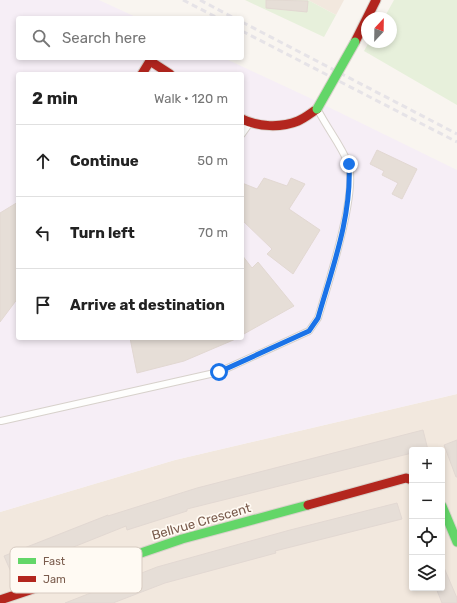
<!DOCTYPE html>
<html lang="en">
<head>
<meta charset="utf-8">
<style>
  body { margin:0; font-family:Rubik,sans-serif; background:#f6f6f6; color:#222 }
  .controls { position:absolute; right:12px; bottom:12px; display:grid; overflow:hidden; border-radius:4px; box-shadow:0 2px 6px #0003 }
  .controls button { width:36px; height:36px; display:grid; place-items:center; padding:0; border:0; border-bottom:1px solid #e0e0e0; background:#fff; color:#222; font:20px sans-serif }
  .compass { position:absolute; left:361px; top:12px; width:36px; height:36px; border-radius:50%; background:#fff; box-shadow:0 2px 6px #0003; rotate:22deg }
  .stop { position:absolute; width:12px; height:12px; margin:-9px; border:3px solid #1a73e8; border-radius:50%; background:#fff }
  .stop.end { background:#1a73e8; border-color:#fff; box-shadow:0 1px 4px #0008 }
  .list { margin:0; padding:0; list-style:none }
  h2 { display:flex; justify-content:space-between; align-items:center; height:52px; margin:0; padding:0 16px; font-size:17px }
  h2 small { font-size:13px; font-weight:400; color:#767676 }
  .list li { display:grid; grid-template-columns:26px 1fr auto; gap:12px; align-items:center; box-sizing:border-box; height:72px; padding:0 16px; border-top:1px solid #e0e0e0 }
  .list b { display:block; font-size:15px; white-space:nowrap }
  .list em { font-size:13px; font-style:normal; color:#767676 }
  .icon { flex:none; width:22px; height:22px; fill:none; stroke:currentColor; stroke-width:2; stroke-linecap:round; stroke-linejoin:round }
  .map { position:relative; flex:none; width:457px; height:603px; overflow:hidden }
  .search { position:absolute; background:#fff; box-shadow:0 2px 6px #0003; left:16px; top:16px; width:228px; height:44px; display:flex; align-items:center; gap:10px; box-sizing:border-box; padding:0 14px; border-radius:4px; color:#767676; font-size:15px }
  .panel { position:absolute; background:#fff; box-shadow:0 2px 6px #0003; left:16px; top:72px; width:228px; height:268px; border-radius:4px }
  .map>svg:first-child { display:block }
</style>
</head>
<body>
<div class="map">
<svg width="457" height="603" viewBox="0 0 457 603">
  <rect width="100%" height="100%" fill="#f9f5f0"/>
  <path fill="#f2e8de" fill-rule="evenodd" d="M308 0H344L336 15Z
    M457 394V603H0V512L175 460ZM412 450H442V588H412Z"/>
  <path fill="#f6eef6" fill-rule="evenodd" d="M0 0H99L138 18H18V58H224L312 99 457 170V394L175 460 0 512ZM18 74H242V338H18Z"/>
  <path fill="#e7f0db" d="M245 0H308L336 15 324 37Z
    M394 0H457V105L364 51 369 42H391V18H384Z"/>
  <path fill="#e6ded7" stroke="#e2d8d2" d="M266 0 308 1 307 12 266 8Z
    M377 150 417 169 402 199 392 194 398 183 382 175 384 171 370 164Z
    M264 178 287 186 291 178 305 184 289 209 320 230 293 274 267 254 272 249 242 220V183L257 189Z
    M18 202V298L0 322V213Z
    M242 255 252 268 258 262 294 306 242 335Z
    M130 338H238L184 361 137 373Z
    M423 430 428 450H412V453L187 509V511L127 530 126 526 11 572 4 556 108 515V516L197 488Z
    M457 440V477H456L444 445Z
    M397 503 402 519 275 551 276 553 165 583 113 603H65L157 567 290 530Z
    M442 563 457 598V603H442L436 588H442Z"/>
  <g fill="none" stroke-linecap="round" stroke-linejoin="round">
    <defs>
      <path id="lane" d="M242 134 249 124
        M1 421 219 372 309 331 318 318C327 288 359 189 348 163 341 145 327 128 318 110"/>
      <path id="fast" d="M442 506 457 542
        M135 555 182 539 308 505"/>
      <path id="jam" d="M355 42 376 0
        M142 74 150 61 170 74
        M242 119C258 127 281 128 298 121 305 118 311 113 317 109
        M308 505 406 478 412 480
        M0 600 135 555"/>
    </defs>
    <use href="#lane" stroke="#d7d1cb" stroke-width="8"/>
    <use href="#fast" stroke="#d9d2cb" stroke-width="11"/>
    <use href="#jam" stroke="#d9d2cb" stroke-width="11"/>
    <use href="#lane" stroke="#fefefd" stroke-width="6"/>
    <use href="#fast" stroke="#63d668" stroke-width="9"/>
    <use href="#jam" stroke="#b3261e" stroke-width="9"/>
    <path stroke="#e6e3e7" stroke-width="3" stroke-dasharray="6 4" stroke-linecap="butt" d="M183 0 218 18
      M200 0 234 18
      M242 22 457 134
      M242 31 457 142"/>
    <defs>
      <path id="fast-bridge" d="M317 109 355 42"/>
    </defs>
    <use href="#fast-bridge" stroke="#d9d2cb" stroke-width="11" stroke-linecap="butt"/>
    <use href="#fast-bridge" stroke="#63d668" stroke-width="9"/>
  </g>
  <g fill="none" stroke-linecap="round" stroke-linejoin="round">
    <path stroke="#1a73e8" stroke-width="5" d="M219 372 309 331 318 318C332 269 352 216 349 164"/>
  </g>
  <g text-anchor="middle" stroke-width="3.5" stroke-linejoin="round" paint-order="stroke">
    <g font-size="13" fill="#7a5c4d" stroke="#fffaf3">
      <text transform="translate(201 521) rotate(-16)" y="5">Bellvue Crescent</text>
    </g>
  </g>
  <rect x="10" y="547" width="132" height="46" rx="6" fill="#fffaf3" stroke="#d7cbc1" stroke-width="1"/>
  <rect x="18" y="558" width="18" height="6" fill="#63d668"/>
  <rect x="18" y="576" width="18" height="6" fill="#b3261e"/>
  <g font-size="11" fill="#7a5c4d">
    <text x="43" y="565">Fast</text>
    <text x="43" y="583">Jam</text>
  </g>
</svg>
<div class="controls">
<button>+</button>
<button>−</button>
<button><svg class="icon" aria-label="locate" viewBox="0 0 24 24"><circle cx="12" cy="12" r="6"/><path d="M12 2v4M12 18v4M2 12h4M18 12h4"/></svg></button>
<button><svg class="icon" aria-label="layers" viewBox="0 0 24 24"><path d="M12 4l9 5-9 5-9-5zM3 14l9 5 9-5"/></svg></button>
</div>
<svg class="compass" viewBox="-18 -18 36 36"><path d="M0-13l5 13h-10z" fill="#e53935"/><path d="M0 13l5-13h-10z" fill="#767676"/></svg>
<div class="stop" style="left:219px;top:372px"></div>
<div class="stop end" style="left:349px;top:164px"></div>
<div class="search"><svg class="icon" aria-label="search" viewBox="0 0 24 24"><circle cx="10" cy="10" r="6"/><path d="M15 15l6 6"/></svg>Search here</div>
<section class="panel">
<h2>2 min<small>Walk · 120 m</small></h2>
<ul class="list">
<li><svg class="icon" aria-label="ahead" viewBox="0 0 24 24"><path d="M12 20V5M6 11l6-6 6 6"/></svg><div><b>Continue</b></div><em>50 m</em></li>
<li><svg class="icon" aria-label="left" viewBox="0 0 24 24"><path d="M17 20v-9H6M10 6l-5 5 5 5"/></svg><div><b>Turn left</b></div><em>70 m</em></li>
<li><svg class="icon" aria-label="arrive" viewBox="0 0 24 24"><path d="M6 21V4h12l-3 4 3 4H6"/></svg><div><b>Arrive at destination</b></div></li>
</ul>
</section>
</div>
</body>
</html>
